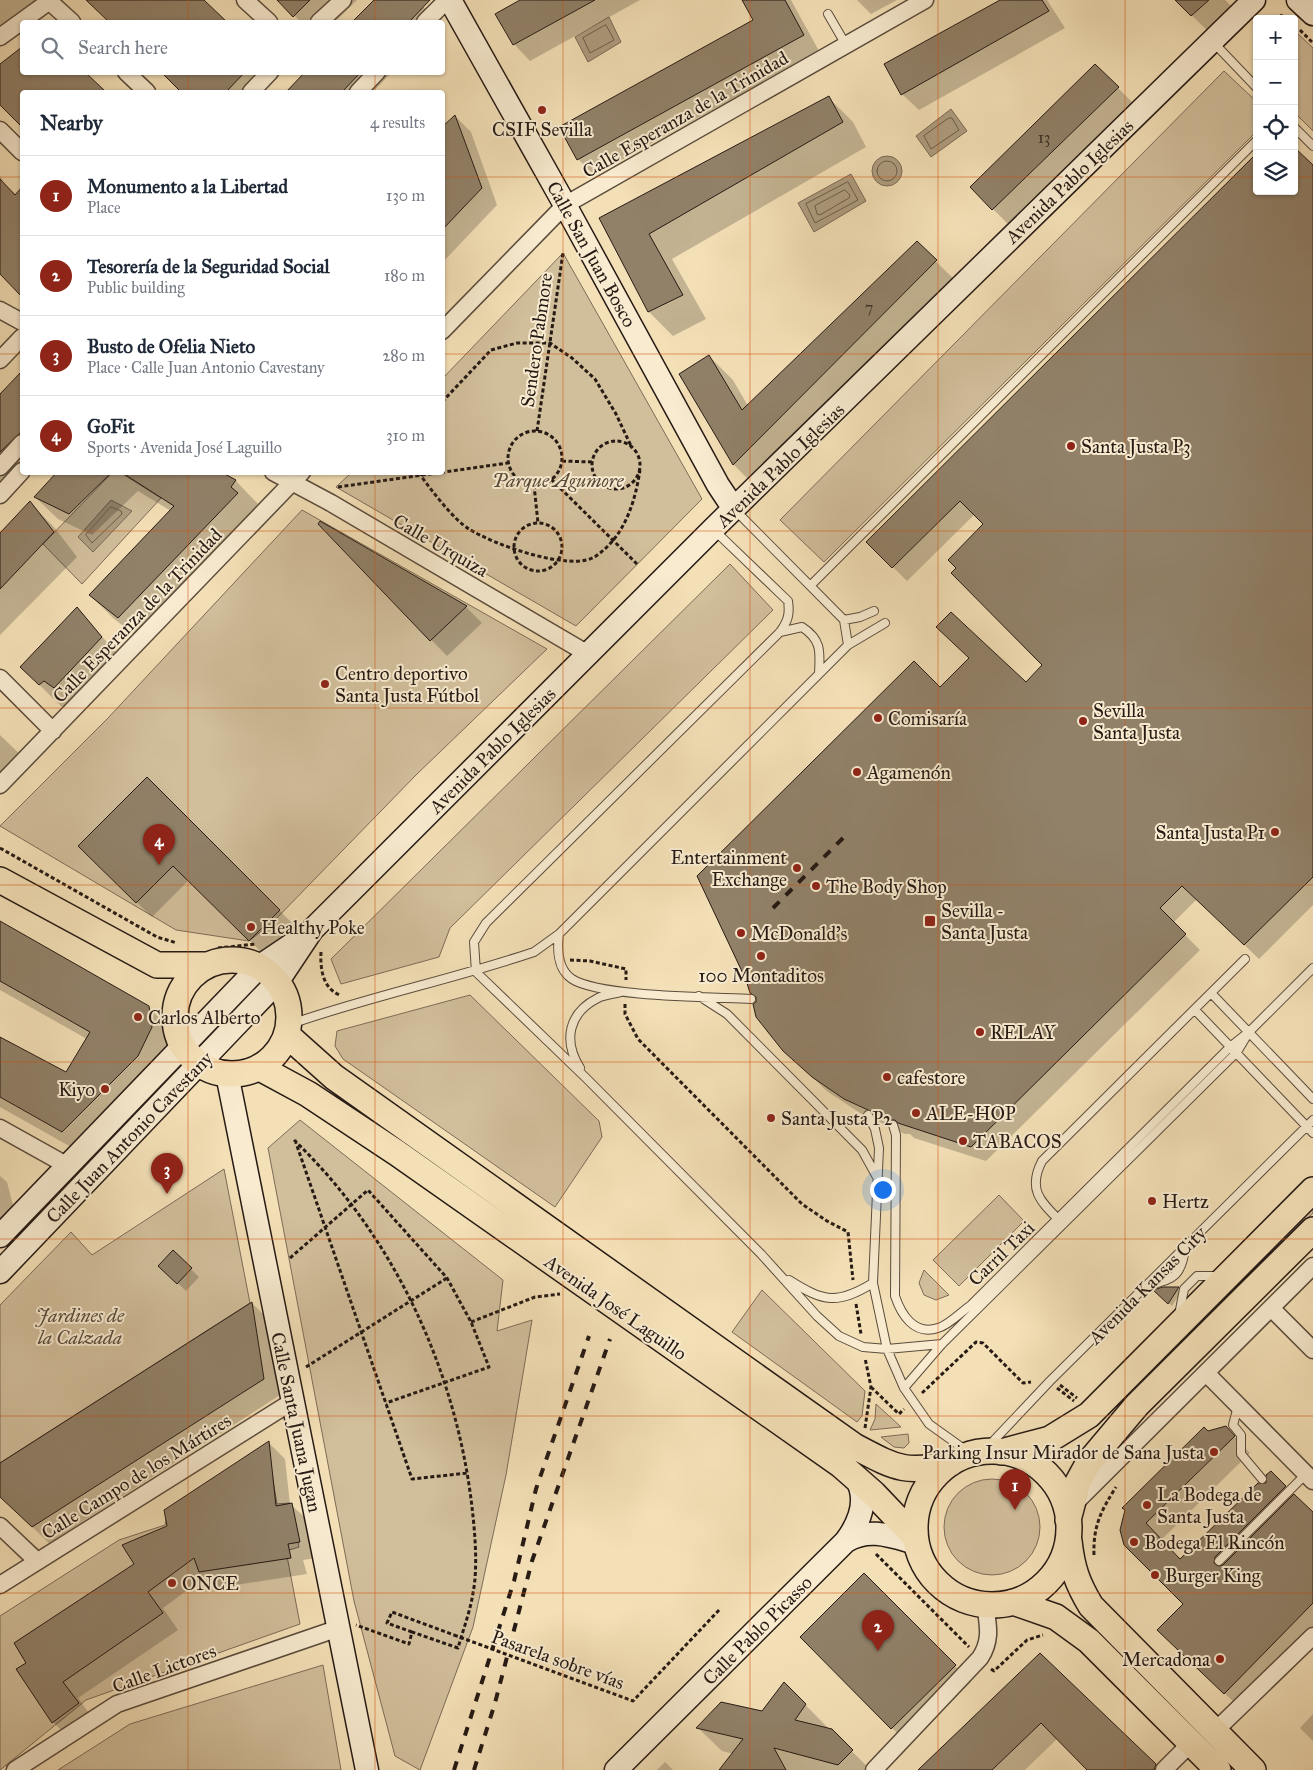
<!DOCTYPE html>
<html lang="en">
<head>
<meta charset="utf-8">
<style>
  body { margin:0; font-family:"IM FELL Great Primer",serif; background:#f6f6f7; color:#1f2937 }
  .controls { position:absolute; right:15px; top:15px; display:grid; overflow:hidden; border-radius:5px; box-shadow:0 1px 4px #0004 }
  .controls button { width:45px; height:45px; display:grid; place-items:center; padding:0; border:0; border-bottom:1px solid #e0e1e3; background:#fff; color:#1f2937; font:25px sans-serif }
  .you { position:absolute; left:882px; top:1189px; width:18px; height:18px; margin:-12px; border:4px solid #fff; border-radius:50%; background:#1a73e8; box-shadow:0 0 0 8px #1a73e833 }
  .badge { display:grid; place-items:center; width:32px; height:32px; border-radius:50%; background:#8f2418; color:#fff; font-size:16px; font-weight:700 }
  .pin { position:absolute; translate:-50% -41px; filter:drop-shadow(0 1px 2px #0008) }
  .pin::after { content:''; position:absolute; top:26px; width:18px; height:15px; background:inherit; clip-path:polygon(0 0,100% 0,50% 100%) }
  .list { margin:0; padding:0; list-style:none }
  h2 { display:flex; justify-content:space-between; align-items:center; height:65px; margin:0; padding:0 20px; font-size:21px }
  h2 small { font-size:16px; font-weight:400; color:#747a83 }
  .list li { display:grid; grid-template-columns:32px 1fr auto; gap:15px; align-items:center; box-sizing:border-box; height:80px; padding:0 20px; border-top:1px solid #e0e1e3 }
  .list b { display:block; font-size:19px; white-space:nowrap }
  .list p { margin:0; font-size:16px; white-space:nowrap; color:#747a83 }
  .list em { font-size:16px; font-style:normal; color:#747a83 }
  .icon { flex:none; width:28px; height:28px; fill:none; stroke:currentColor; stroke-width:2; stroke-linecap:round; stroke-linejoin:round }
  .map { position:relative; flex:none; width:1313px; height:1770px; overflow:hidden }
  .search { position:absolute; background:#fff; box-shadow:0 1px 4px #0004; left:20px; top:20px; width:425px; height:55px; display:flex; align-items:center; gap:12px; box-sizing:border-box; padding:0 18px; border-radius:5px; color:#747a83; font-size:19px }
  .panel { position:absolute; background:#fff; box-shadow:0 1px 4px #0004; left:20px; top:90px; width:425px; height:385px; border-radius:5px }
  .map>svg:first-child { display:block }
</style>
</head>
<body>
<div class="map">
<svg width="1313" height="1770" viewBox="0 0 1313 1770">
  <rect width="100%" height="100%" fill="#f4e0b7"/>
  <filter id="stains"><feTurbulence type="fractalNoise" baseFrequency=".004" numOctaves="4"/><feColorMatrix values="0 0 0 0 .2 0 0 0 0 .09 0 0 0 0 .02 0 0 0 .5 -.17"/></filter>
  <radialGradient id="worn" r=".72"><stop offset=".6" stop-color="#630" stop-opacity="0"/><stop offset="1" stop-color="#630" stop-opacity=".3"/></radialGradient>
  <path fill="#d1be9b" stroke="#7c6c58" d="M1294 30 1313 48V131L1294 112Z
    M1224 71 1257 102V131L824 562 780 520Z
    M563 253 702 499 576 626 336 487 351 473 442 472 443 378Z
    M112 473H121L161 498 82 584 43 544Z
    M302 510 547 649 416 775 272 923 249 941 176 930 0 826 108 718Z
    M730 564 773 610 450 928 439 957 341 984 331 959Z
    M470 995 599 1121 602 1137 555 1207 343 1059 335 1046 337 1031Z
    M300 1120 503 1280 497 1331 532 1320 506 1475 473 1627 420 1770 395 1756 354 1601 268 1148Z
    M224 1169 250 1303 0 1463V1305L71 1232 92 1255Z
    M999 1195 1024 1221 959 1286 933 1260Z
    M1313 1206V1213L1178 1350 1174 1347Z
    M924 1270 949 1295 936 1300 924 1295 919 1283Z
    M762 1290 865 1391 862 1416 857 1422 732 1332Z
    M876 1404 901 1427 870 1430 875 1419Z
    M908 1434 909 1443 904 1448 894 1447 881 1437Z
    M267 1445 277 1504 290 1503 299 1547 286 1551 300 1624 86 1700 0 1770V1616L119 1540 165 1525 168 1510Z
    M944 1527a48 48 0 1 1 96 0a48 48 0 1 1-96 0Z
    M323 1665 341 1770H58L130 1724Z"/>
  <path fill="#ae9d80" stroke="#786955" d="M609 17 621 42 588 62 575 37Z
    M951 109 967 131 931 157 916 136Z
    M872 171a15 15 0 1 1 30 0a15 15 0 1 1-30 0Z
    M851 174 866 201 814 232 798 203Z
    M111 500 132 511 93 552 78 537Z"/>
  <path fill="#0003" d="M0 0H63L0 45Z
    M94 0H202L225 22H110L90 3Z
    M278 0H357L335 22H301Z
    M376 0H416L439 22H354Z
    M522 0H640L530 61 514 44Z
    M743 0H791L819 51 594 175 578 159 755 21Z
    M857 0H897L871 14Z
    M1003 0H1047L1065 28 919 110 902 94 886 64Z
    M1176 0H1225L1241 16 1216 39Z
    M22 48V72H84L104 92H22V126L0 104V66Z
    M1095 65 1142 112 1017 233 993 209Z
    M162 72H276L258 92H183Z
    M307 72H392L373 92H288Z
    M829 98 853 122 866 147 672 259 706 319 673 336 649 312 600 218Z
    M455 116 471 132 497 205 442 263V129Z
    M1313 167V905L1259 959 1197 899 1173 923 1200 950 986 1161 914 1138 910 1134H905L860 1113 828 1092 799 1065 757 999 751 993 940 689 1026 684 1043 665 985 524 975 514 907 581 868 542 1257 191H1294Z
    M0 176 3 180 1 181 22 200V295L0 271Z
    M917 243 960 285 757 488 734 465 681 375 709 356 733 380 748 406Z
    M22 372V463L0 486V396Z
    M59 472H218L236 481 258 504 253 510 260 516 141 640 113 618 90 595 171 511 138 491 92 535 58 519 35 497Z
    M30 503 54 527 77 557 0 635V534Z
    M321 523 466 607 482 623 447 656 319 524Z
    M77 609 125 662 64 709 21 667Z
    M0 735 30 764 0 795Z
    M147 778 294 925 264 955 189 880 152 917 79 846Z
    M0 922 148 1007 173 1031 176 1051 87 1156 0 1107V1038L66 1074 87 1039 0 990Z
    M0 1176 7 1182 14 1209 0 1233Z
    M173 1252 199 1277 186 1291 160 1266Z
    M1178 1289 1181 1292 1172 1306 1156 1291Z
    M252 1303 268 1319 280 1395 49 1543 0 1496V1464Z
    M1226 1428 1250 1453 1161 1540 1180 1560 1267 1484 1271 1473 1313 1514V1636L1241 1709 1175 1646 1184 1604 1125 1544 1207 1432Z
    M269 1443 285 1459 290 1504 308 1520 316 1558 303 1560 307 1574 216 1588 205 1577 163 1608 178 1630 78 1698 94 1720 69 1738 53 1722 28 1663 135 1564 169 1527Z
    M864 1575 971 1682 908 1744 802 1637Z
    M1040 1655 1160 1770H1089L1058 1738 1025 1770H920Z
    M784 1683 829 1729 871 1770H720L733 1754 722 1751 698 1728 763 1712Z
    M1313 1714V1741L1300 1728Z
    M665 1762 673 1770H657Z"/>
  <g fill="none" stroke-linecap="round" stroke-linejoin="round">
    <path stroke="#6a5c4a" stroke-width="1" d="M606 25 614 40 590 53 583 38Z
      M949 118H952L959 130 931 149 924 136Z
      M877 171a10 10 0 1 1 20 0a10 10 0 1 1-20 0Z
      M848 182 858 200 815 223 806 204Z
      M845 190 850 195 849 198 820 215 817 214 815 206Z
      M111 507 121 511 122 514 92 543 86 535Z"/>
  </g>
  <path fill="#918169" stroke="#261a14" d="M86 0H204L227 22H109Z
    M277 0H310L293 17Z
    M374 0H430L409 22H352Z
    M520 0H595L513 45 495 14Z
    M742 0H785L804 35 577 160 559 127 753 20Z
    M1000 0H1042L1049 11 901 95 884 64Z
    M1175 0H1209L1191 16Z
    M22 47V72H85L106 92H22V127L0 105V64Z
    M1095 64 1119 87 992 210 970 187Z
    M161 72H245L226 92H181Z
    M305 72H361L342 92H286Z
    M829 96 843 122 649 234 683 295 648 312 599 218Z
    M455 115 482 188 442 230V127Z
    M1294 147 1313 165V877L1244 945 1182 886 1160 908 1186 934 971 1147 898 1123 895 1120H890L844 1099 812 1077 783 1051 756 1017 753 1004 756 1002V997L750 993 746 980 697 876 914 661 940 687 969 658 936 627 951 612 1026 682 1042 665 951 573 956 568 948 560 983 524 960 501 892 568 866 542 1257 153V191H1294Z
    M0 179 15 195 22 187V297L0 274Z
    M917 241 937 260 733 465 679 374 709 355 742 410Z
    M22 371V431L0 452V394Z
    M57 472H112L69 514 34 497Z
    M121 472H221L236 480 231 487 238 493 118 618 89 595 174 506Z
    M30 501 54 532 0 589V533Z
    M320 521 467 606 430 641 318 524Z
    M77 607 102 637 54 688 44 681 39 685 20 667Z
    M147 777 280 910 249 941 173 866 136 903 78 846Z
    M0 921 149 1006 152 1027 138 1056 62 1132 0 1097V1037L66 1072 90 1032 0 981Z
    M173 1250 192 1268 177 1284 158 1266Z
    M1163 1287H1179L1168 1304 1153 1290Z
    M252 1302 264 1379 32 1527 0 1497V1463Z
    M1226 1426 1235 1436 1146 1523 1180 1559 1258 1483H1266V1475L1271 1471 1286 1486 1215 1557 1214 1563 1218 1566 1223 1565 1294 1494 1313 1512V1603L1224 1694 1157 1630 1183 1604 1124 1545 1120 1530 1125 1510 1122 1508 1204 1427 1208 1431Z
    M269 1441 276 1506 292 1503 300 1542 288 1544 291 1558 199 1572 194 1558 148 1592 163 1613 63 1682 79 1703 52 1723 16 1669 26 1663 14 1643 134 1564 122 1545 167 1526 164 1510Z
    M864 1573 956 1665 891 1729 800 1637Z
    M1040 1653 1156 1764 1154 1770H1087L1041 1723 992 1770H918Z
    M784 1682 806 1704 795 1720 832 1729 853 1750 838 1765 774 1748 786 1770H719L743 1739 696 1728 721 1702 762 1711Z"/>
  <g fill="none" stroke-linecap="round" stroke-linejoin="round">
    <defs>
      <path id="lane" d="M828 14 846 45
        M1213 42 1257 88
        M1294 127 1313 146
        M714 530 788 601C790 614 788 621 780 632L486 923 474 942 476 972 586 1078 761 1254 817 1316 839 1336 863 1347 887 1349 942 1344
        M811 585 1257 140
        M844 620 860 617 874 611
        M780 632 802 627C822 640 820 652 819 673
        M848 645 885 623
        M559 934C557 950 557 969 572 979 600 997 714 997 751 999
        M1211 993 1313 1099
        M699 996 727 1014 862 1150 877 1177
        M1195 1010 1313 1133
        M291 1024C371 996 454 979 534 952L559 934 848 645 844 620 736 511
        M580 1068C563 1041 568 1013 598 998 604 995 614 994 621 992
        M868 1115 875 1129 879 1148 873 1283 887 1349 904 1388 929 1424 971 1454
        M893 1125 896 1135 895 1296C901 1314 914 1336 938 1328 949 1325 961 1312 971 1305L1230 1047 1249 1032
        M1061 1222C1041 1202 1027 1190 1042 1161L1245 959
        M789 1280C824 1302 837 1305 873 1283
        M1148 1285C1174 1281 1182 1274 1185 1248
        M1179 1315 1184 1289 1197 1276H1218
        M904 1388 942 1344 1237 1052 1249 1032 1313 968
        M1238 1406 1233 1425 1241 1435V1454L1262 1479
        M983 1452 1050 1381 1313 1120
        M1219 1561 1306 1474"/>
      <path id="street" d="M245 0 269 22
        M49 1 72 22
        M319 22 343 0
        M425 22 447 0
        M0 37 51 0
        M126 72 147 92
        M251 92 270 72
        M358 92 377 72
        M0 130 22 152
        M0 310 22 322
        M442 331 565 205 925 0
        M0 360 22 337
        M0 467 22 443
        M273 472 331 503 588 654
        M0 495 22 471
        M0 678 53 731
        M0 785 302 472
        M0 1128 68 1166
        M1271 1308 1313 1350
        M1206 1373 1313 1481
        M1074 1504 1313 1266
        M0 1526 37 1561
        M0 1585 293 1401
        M1214 1732 1313 1636
        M15 1770 117 1704 339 1628
        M874 1770 980 1658C992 1640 988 1625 985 1604
        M1164 1770 1190 1744"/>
      <path id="secondary" d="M450 0 565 205 718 485 734 509
        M1298 0 1313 14
        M227 1074 367 1770
        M0 1236 260 966 300 939
        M0 1272 278 981 312 930 713 529 1254 0
        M846 1541C860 1522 869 1500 856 1478
        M616 1770 846 1541C869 1527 891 1536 916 1543"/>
      <path id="primary" d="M0 880 157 965H207
        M175 1017a57 57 0 1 1 114 0a57 57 0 1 1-114 0Z
        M287 1035 334 1077 854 1446C894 1467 905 1475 951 1463
        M260 1068 308 1094 397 1153 841 1465 874 1494 914 1536
        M915 1528a77 77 0 1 1 154 0a77 77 0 1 1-154 0Z
        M1001 1452 1050 1439 1089 1415 1313 1190
        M1068 1520 1078 1482 1089 1462 1110 1437 1137 1405 1313 1230
        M1069 1541C1072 1568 1077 1583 1091 1606L1253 1770
        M1013 1602 1056 1617 1089 1641 1218 1770"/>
    </defs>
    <use href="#lane" stroke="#5a4c3d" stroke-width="10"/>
    <use href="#street" stroke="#5a4c3d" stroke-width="19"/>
    <use href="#secondary" stroke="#261a14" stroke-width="25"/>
    <use href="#primary" stroke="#261a14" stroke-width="28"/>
    <path stroke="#261a14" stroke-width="3" stroke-dasharray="4 2.5" stroke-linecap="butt" d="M1275 19 1280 15 1287 18
      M1300 30 1313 43
      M442 402 491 350 517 343H550L572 358 595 379 616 414 632 448
      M537 431 563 253
      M508 458a27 27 0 1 1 54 0a27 27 0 1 1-54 0Z
      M592 465a24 24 0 1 1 48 0a24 24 0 1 1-48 0Z
      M562 461 592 462
      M421 472V476C432 491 454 520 469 529 492 544 572 573 596 556 625 536 635 502 640 470
      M551 479 637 564
      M534 485 538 523
      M338 487 508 463
      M514 547a24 24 0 1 1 48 0a24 24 0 1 1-48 0Z
      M0 848 157 937 177 943
      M218 948 256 944
      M321 952C320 969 323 989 340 995
      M570 960 590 961 626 969V980
      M625 1004V1014L638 1039 802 1204 827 1221 848 1232 853 1280
      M294 1140C394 1236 456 1370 472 1507 475 1533 478 1568 473 1593 470 1612 463 1630 458 1648L412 1632 409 1644 356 1625
      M295 1140 412 1479 468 1473
      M290 1258 368 1190 447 1278 471 1322 489 1367 386 1403
      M856 1304 861 1334
      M471 1322 535 1297 560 1294
      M306 1367 447 1278
      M1060 1385 1077 1398
      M871 1387 899 1414 904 1409
      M1057 1388 1074 1401
      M922 1393 976 1342 983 1343 1023 1383 1031 1382
      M865 1428 871 1387 865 1358
      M876 1554 969 1647
      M1094 1555C1093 1526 1101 1511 1116 1487
      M412 1632 387 1623 392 1612 454 1635
      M991 1669 994 1671 1027 1640 1043 1635"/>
    <use href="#lane" stroke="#f8ebd0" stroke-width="8"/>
    <use href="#street" stroke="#f8ebd0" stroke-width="16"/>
    <use href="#secondary" stroke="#f8ebd0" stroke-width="22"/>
    <use href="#primary" stroke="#f4e0b7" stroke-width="25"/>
    <path stroke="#261a14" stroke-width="4" stroke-dasharray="9 9" stroke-linecap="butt" d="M773 908 845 836
      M454 1770 514 1581 536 1489 589 1336
      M474 1770 495 1703 532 1561 610 1339"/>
    <path stroke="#261a14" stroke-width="3" stroke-dasharray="4 2.5" stroke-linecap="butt" d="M454 1635 633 1701 720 1609"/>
  </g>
  <path fill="none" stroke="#d5530d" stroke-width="1" stroke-opacity="0.55" d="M188 0V22M375 0V22M563 0V1770M750 0V1770M938 0V1770M1125 0V1770M188 72V92M375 72V92M0 177H22M442 177H1257M1294 177H1313M0 354H22M442 354H1313M188 472V1770M375 472V1770M0 531H1313M0 708H1313M0 885H1313M0 1062H1313M0 1239H1313M0 1416H1313M0 1593H1313"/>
  <g fill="#8f2418" stroke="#f8ebd0" stroke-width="2">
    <circle cx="542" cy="110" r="5"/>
    <circle cx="1071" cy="446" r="5"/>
    <circle cx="325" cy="684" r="5"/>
    <circle cx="878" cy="718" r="5"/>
    <circle cx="1083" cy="721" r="5"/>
    <circle cx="857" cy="772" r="5"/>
    <circle cx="1275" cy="832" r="5"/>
    <circle cx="797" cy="868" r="5"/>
    <circle cx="816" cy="886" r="5"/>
    <rect x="924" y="915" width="12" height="12" rx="2.5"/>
    <circle cx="251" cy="927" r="5"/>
    <circle cx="741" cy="933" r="5"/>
    <circle cx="761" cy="956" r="5"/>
    <circle cx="138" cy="1017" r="5"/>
    <circle cx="980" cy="1032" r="5"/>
    <circle cx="887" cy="1077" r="5"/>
    <circle cx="105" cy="1089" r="5"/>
    <circle cx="916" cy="1113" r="5"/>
    <circle cx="771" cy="1118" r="5"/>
    <circle cx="963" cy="1141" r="5"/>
    <circle cx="1152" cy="1201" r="5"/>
    <circle cx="1214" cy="1452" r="5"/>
    <circle cx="1147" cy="1505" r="5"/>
    <circle cx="1134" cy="1542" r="5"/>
    <circle cx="1155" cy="1575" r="5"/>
    <circle cx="172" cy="1583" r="5"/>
    <circle cx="1220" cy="1659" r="5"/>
  </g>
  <g text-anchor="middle" stroke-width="4" stroke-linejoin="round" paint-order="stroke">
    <g font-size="16" fill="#413429">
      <text x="1044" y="143">13</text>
      <text x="869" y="313">7</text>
    </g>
    <g font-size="19" fill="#261a14" stroke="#f8ebd0">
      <text transform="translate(685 114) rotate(-30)" y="7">Calle Esperanza de la Trinidad</text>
      <text transform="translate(1069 181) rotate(-44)" y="7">Avenida Pablo Iglesias</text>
      <text transform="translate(592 254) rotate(61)" y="7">Calle San Juan Bosco</text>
      <text transform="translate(536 340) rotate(-82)" y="7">Sendero Pabmore</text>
      <text transform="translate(780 465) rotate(-44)" y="7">Avenida Pablo Iglesias</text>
      <text transform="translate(441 545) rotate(30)" y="7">Calle Urquiza</text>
      <text transform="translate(137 615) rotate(-46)" y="7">Calle Esperanza de la Trinidad</text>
      <text transform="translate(492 750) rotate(-45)" y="7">Avenida Pablo Iglesias</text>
      <text transform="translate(129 1137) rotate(-46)" y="7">Calle Juan Antonio Cavestany</text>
      <text transform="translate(1001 1253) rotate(-44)" y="7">Carril Taxi</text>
      <text transform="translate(1147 1285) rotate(-45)" y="7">Avenida Kansas City</text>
      <text transform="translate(616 1307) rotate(35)" y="7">Avenida José Laguillo</text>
      <text transform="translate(297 1422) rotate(78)" y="7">Calle Santa Juana Jugan</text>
      <text transform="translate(136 1476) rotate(-32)" y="7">Calle Campo de los Mártires</text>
      <text transform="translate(757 1630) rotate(-45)" y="7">Calle Pablo Picasso</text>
      <text transform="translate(558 1659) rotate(20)" y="7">Pasarela sobre vías</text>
      <text transform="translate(164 1668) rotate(-20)" y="7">Calle Lictores</text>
    </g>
    <g font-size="19" fill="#261a14" stroke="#f8ebd0" text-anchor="start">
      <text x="542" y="136" text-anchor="middle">CSIF Sevilla</text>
      <text x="1081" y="453">Santa Justa P3</text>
      <text x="335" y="680">Centro deportivo<tspan x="335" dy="22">Santa Justa Fútbol</tspan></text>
      <text x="1093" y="717">Sevilla<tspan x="1093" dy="22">Santa Justa</tspan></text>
      <text x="888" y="725">Comisaría</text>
      <text x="867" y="779">Agamenón</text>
      <text x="1265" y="839" text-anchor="end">Santa Justa P1</text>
      <text x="787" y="864" text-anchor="end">Entertainment<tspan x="787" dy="22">Exchange</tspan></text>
      <text x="826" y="893">The Body Shop</text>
      <text x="941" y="917">Sevilla -<tspan x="941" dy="22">Santa Justa</tspan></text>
      <text x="261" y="934">Healthy Poke</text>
      <text x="751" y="940">McDonald's</text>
      <text x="761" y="982" text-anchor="middle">100 Montaditos</text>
      <text x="148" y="1024">Carlos Alberto</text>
      <text x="990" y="1039">RELAY</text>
      <text x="897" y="1084">cafestore</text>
      <text x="95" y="1096" text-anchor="end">Kiyo</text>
      <text x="926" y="1120">ALE-HOP</text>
      <text x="781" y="1125">Santa Justa P2</text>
      <text x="973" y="1148">TABACOS</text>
      <text x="1162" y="1208">Hertz</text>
      <text x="1204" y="1459" text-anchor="end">Parking Insur Mirador de Sana Justa</text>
      <text x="1157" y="1501">La Bodega de<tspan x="1157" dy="22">Santa Justa</tspan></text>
      <text x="1144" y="1549">Bodega El Rincón</text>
      <text x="1165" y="1582">Burger King</text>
      <text x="182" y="1590">ONCE</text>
      <text x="1210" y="1666" text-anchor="end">Mercadona</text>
    </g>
    <g font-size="19" font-style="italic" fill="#594b3c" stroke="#f8ebd0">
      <text x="558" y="487">Parque Agumore</text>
      <text x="80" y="1322">Jardines de<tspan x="80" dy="22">la Calzada</tspan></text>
    </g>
  </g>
  <rect width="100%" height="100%" filter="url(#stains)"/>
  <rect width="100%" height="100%" fill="url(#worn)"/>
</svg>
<div class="controls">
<button>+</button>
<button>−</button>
<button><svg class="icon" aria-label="locate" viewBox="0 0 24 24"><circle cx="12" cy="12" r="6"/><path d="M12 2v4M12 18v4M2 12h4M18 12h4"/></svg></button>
<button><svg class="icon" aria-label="layers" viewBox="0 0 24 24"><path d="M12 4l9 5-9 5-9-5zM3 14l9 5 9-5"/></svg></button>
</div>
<div class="you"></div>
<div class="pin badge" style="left:1015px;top:1510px">1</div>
<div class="pin badge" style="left:878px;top:1651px">2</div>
<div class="pin badge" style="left:167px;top:1194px">3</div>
<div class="pin badge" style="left:159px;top:865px">4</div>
<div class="search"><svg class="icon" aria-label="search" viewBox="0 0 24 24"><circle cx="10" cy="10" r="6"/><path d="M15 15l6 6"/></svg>Search here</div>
<section class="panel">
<h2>Nearby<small>4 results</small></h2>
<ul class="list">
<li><span class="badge">1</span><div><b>Monumento a la Libertad</b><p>Place</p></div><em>130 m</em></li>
<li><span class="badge">2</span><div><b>Tesorería de la Seguridad Social</b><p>Public building</p></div><em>180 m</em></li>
<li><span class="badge">3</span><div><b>Busto de Ofelia Nieto</b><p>Place · Calle Juan Antonio Cavestany</p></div><em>280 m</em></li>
<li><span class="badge">4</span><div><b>GoFit</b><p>Sports · Avenida José Laguillo</p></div><em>310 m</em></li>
</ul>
</section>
</div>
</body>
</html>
